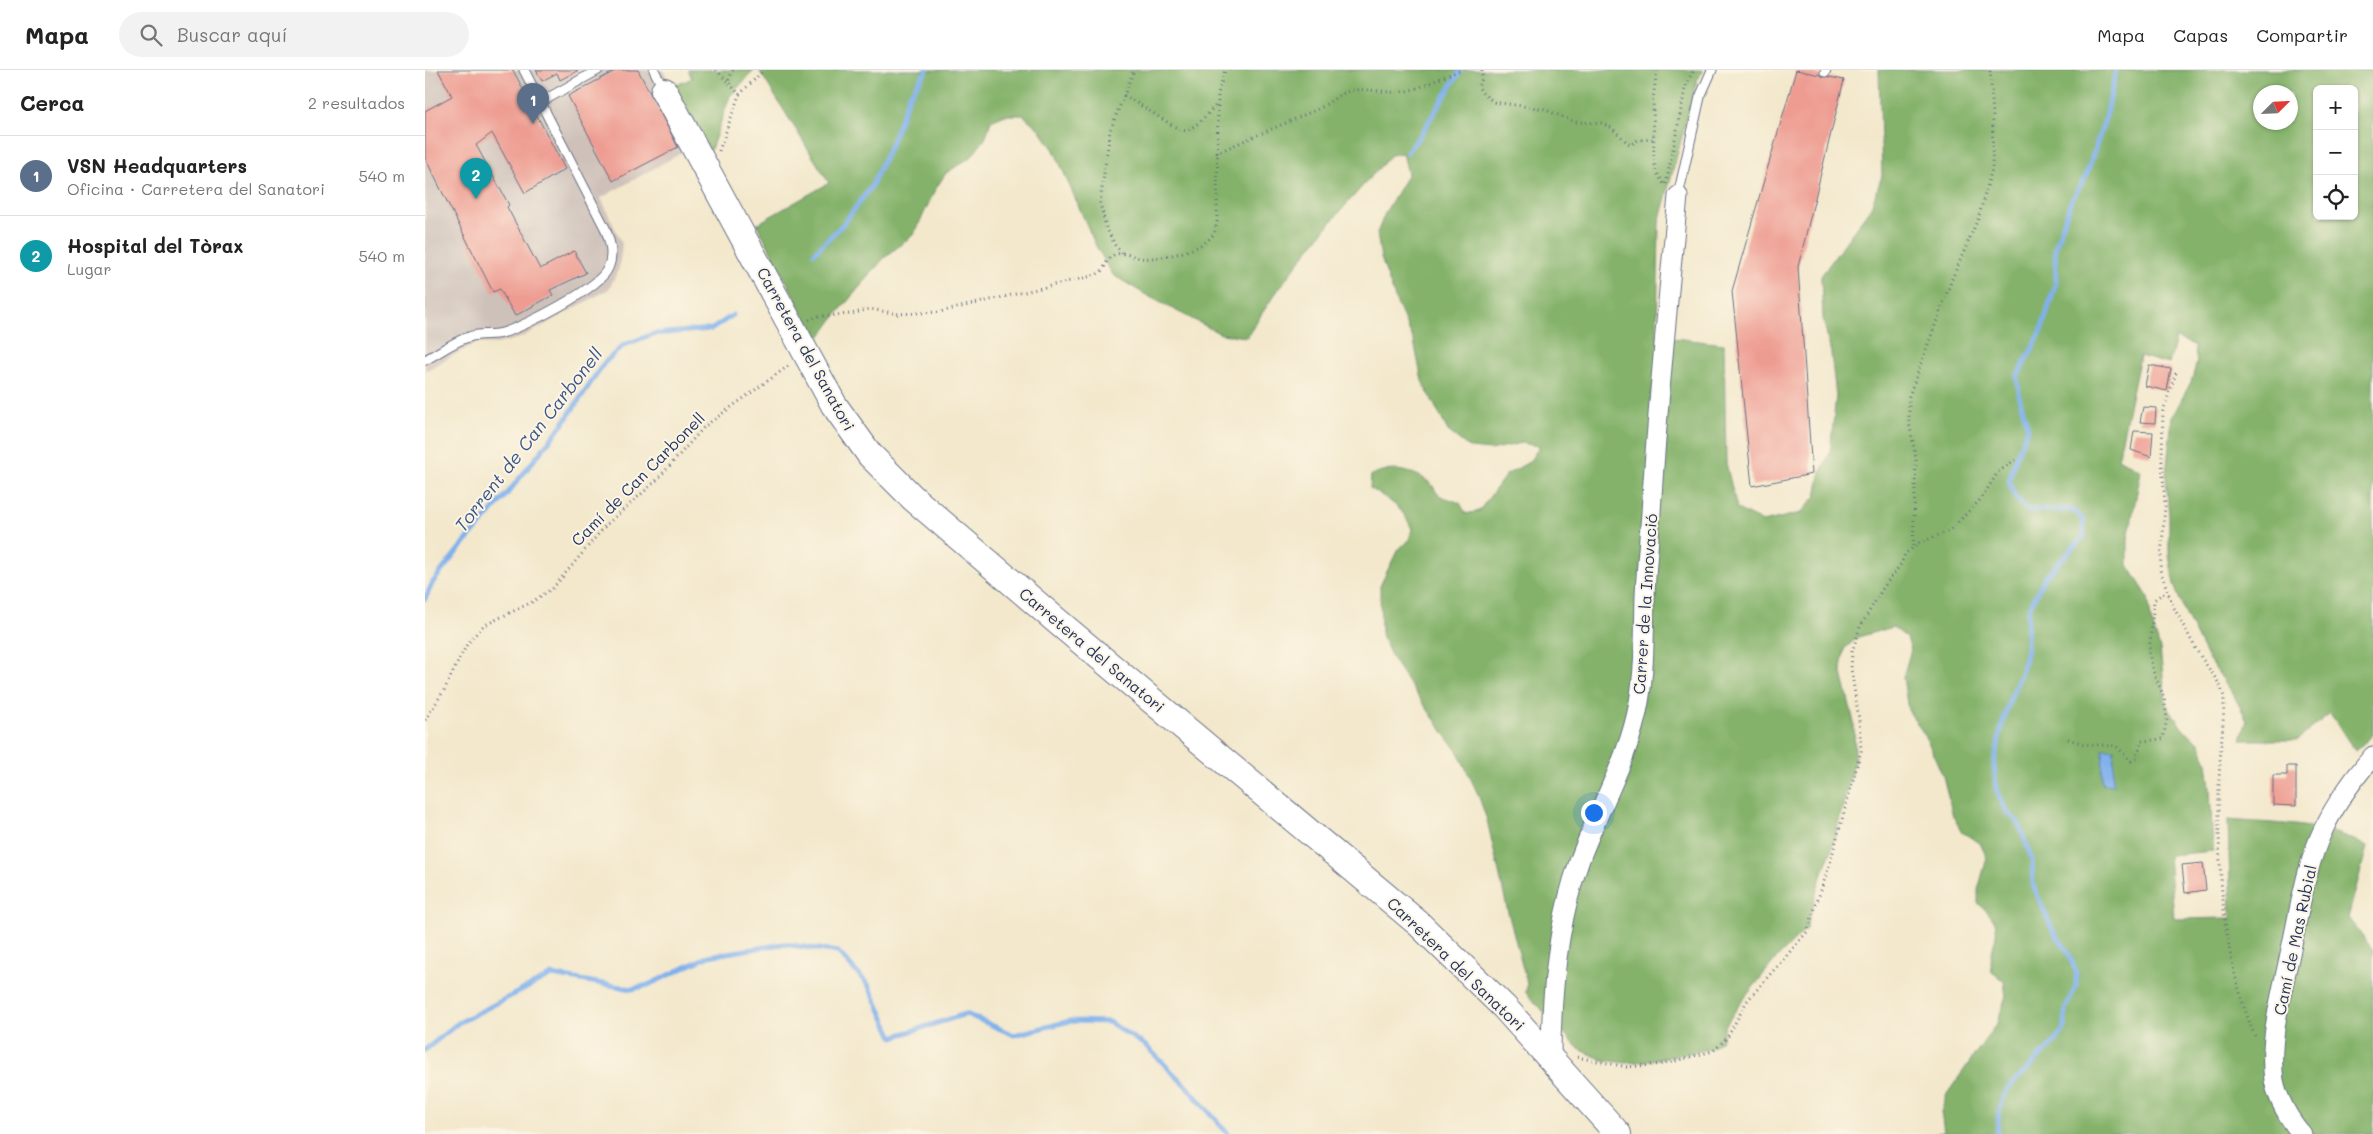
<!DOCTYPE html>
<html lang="es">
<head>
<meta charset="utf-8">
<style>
  body { margin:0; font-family:Mali,sans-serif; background:#f2f2f2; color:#222 }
  .controls { position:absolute; right:15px; top:15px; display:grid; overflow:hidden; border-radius:8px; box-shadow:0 1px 4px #0004 }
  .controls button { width:45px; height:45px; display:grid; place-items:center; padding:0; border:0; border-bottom:1px solid #e0e0e0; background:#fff; color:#222; font:25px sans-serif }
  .compass { position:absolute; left:1828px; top:15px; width:45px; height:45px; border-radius:50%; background:#fff; box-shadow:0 1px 4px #0004; rotate:66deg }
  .you { position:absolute; left:1168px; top:742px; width:18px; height:18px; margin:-12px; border:4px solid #fff; border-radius:50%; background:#1a73e8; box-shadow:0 0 0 8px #1a73e833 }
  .badge { display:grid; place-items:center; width:32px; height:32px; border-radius:50%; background:#1f6fb2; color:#fff; font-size:16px; font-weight:700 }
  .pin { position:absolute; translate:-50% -41px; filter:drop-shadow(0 1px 2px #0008) }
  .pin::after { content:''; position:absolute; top:26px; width:18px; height:15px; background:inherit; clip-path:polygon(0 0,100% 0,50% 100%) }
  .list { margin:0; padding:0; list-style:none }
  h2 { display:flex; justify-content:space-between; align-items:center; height:65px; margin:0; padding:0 20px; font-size:21px }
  h2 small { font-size:16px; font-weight:400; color:#767676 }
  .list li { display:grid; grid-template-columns:32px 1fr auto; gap:15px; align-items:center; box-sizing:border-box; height:80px; padding:0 20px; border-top:1px solid #e0e0e0 }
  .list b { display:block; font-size:19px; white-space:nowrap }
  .list p { margin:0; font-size:16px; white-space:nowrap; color:#767676 }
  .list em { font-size:16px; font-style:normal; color:#767676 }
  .icon { flex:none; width:28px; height:28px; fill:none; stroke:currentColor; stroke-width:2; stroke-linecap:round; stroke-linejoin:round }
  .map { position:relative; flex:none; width:1948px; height:1064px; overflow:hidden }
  header { display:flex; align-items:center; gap:30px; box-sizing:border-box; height:70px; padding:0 25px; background:#fff; border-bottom:1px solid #e0e0e0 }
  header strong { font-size:24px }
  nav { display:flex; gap:28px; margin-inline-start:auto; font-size:18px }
  .search { width:350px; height:45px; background:#f2f2f2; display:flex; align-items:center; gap:12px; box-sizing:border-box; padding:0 18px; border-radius:28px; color:#767676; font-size:19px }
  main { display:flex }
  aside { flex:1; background:#fff }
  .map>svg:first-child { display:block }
</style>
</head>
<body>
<header>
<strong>Mapa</strong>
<div class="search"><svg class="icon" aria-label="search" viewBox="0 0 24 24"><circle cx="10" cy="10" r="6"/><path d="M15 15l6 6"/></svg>Buscar aquí</div>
<nav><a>Mapa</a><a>Capas</a><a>Compartir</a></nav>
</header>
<main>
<aside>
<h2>Cerca<small>2 resultados</small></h2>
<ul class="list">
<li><span class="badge" style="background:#5c6f8a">1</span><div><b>VSN Headquarters</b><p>Oficina · Carretera del Sanatori</p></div><em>540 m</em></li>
<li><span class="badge" style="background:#0f9aa8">2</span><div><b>Hospital del Tòrax</b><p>Lugar</p></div><em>540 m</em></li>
</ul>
</aside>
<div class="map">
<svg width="1948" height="1064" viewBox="0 0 1948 1064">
  <rect width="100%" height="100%" fill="#fcf5e5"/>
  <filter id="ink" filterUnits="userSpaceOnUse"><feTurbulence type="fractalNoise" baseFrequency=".02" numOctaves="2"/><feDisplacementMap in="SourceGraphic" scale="10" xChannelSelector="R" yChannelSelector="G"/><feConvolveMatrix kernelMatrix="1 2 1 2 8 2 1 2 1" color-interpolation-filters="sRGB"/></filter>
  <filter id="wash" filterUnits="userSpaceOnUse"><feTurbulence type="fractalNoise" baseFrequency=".0096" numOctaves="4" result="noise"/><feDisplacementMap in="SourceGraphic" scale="20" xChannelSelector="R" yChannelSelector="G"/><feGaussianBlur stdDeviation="1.12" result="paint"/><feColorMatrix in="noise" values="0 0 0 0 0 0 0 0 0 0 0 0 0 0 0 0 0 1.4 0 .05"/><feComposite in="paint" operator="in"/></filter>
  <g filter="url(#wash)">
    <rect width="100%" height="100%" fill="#f3e8cc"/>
    <path fill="#cec1ba" d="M0 0H238L276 72 176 128 197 174 194 198 184 219 95 268 72 274 51 273 0 301Z"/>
    <path fill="#84b26b" stroke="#507064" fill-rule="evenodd" d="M263 0H329L305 26 285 82 250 16 267 8Z
      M334 0H1278L1272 10 1234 153 1232 266 1299 274 1301 393 1312 439 1338 452 1376 443 1391 426 1396 401 1405 383 1411 326 1406 283 1398 248 1396 206 1446 137 1457 106 1454 0H1948V665L1930 681 1905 643 1873 670H1816L1822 650 1807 622 1782 587 1760 543 1749 515 1744 485V446L1741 406 1747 347 1766 312 1772 292 1769 275 1751 268 1744 294 1715 286 1693 388 1716 401 1703 469V495L1723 527 1726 550 1735 579 1741 633 1757 658 1774 672 1782 692 1785 718 1788 781 1744 785 1749 849 1806 848 1803 750C1849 754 1902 752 1942 777L1923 848 1948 880V1064H1508L1519 1062 1516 1042 1522 1024 1572 953 1581 927 1579 911 1567 902C1561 869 1588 862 1553 833V820L1562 788 1555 773 1537 762 1528 746 1518 706 1501 667 1483 640 1478 607 1486 580 1482 568 1468 557 1433 567 1419 579 1416 599 1429 653 1430 688 1406 782 1397 803 1381 859 1349 891 1314 935 1300 956 1296 971 1285 979 1222 991 1201 993 1178 990 1154 979 1101 923 1102 914 1083 842 1062 750 1053 724 1034 684 981 609 967 588 956 563 955 516 973 479 984 470 987 459C977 436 965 431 945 418L946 405C965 396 991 400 1006 414 1009 417 1010 421 1013 424 1017 428 1029 430 1035 433L1041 444 1054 441 1081 405 1104 392 1115 376 1096 373 1066 380 1045 378 1023 361 997 311 989 271 971 231 956 188 952 163 961 141 983 104 978 83 966 85C913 142 862 201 822 267L796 264 723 226 688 205 671 176 629 80 614 59 598 45H580L566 51 560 69 546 87 521 103 511 118 489 164 459 188 411 245 392 271 332 154 404 113ZM1892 19H1929V146H1892ZM1836 22H1866V52H1836Z"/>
    <path fill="#80b1ec" stroke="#4e70a5" d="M1678 679H1689L1688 715 1677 714Z"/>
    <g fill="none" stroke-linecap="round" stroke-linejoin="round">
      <path stroke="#80b1ec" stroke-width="5" d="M982 82 996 64 1036 0
        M389 183 418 154 446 117 467 72 484 26 502 0
        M0 529 8 512 34 479 82 424 137 355 179 293 199 275 228 264 287 259 308 245
        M0 980 33 953 127 905 207 919 223 915 284 886 358 874 413 882 444 916 468 967 541 944 589 965 645 951 684 952 721 976 764 1019 803 1064
        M1572 1064 1574 1042 1582 1019 1627 975 1640 957V939L1651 916V902L1642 880 1628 861 1608 815 1607 790 1593 752 1580 740 1571 719 1569 693 1577 655 1585 629 1597 601 1602 579 1603 541 1619 508 1659 466 1658 449 1648 440H1603L1590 427 1584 411 1590 390 1603 358 1595 330 1592 307 1616 262 1631 212 1630 178 1646 131 1661 106 1682 43 1691 0"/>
    </g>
    <g id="blocks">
      <path fill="#ee9b91" d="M13 0H88L140 99 100 123 67 63 51 75 84 135 82 137 115 199 149 181 161 203 125 220 128 225 90 246 75 219 68 222 0 88V41L27 26Z
        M111 0H154L135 10 132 3 117 11Z
        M192 0H213L253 77 188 111 143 26Z
        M1371 0 1419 10 1373 197 1387 404 1327 416 1307 221Z
        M1724 295 1746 299 1742 321 1720 316Z
        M1718 337 1731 338 1730 353 1715 352Z
        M1709 361 1728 362 1726 387 1706 380Z
        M1862 696H1871V736L1848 735V705H1862Z
        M1778 793 1781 820 1760 823 1757 795Z"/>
    </g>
  </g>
  <g filter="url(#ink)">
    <use href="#blocks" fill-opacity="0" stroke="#677084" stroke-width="1"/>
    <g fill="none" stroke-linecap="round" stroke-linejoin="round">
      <defs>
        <path id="lane" d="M229 0 238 18
          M1400 2 1401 0
          M116 32 173 0
          M1253 126 1275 27 1287 0
          M0 290C14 283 29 271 44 267 55 263 66 266 77 263 99 257 175 218 183 198 189 185 185 171 180 158L99 0"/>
        <path id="street" d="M1126 988C1126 922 1132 855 1154 792 1173 739 1205 687 1214 632 1220 597 1219 562 1220 526 1221 498 1224 470 1226 443 1232 337 1243 232 1253 126
          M1877 1064C1865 1051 1852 1028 1849 1010 1843 970 1858 918 1866 879 1875 838 1881 795 1899 758 1912 731 1929 708 1948 686"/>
        <path id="secondary" d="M239 21 409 335 445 385 488 428 633 552 994 854 1079 937 1193 1064"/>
      </defs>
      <use href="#lane" stroke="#677084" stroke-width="11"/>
      <use href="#street" stroke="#677084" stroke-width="21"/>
      <use href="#secondary" stroke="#677084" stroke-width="28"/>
      <path stroke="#677084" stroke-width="3" stroke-dasharray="1 4" stroke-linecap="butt" d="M291 0 303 12
        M308 0 303 12 314 24
        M1057 0V9L1053 16 1058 24 1069 32 1119 39 1150 52 1176 53 1187 58 1205 75 1213 70 1230 69
        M1232 0 1228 29 1229 92 1232 103 1240 116
        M699 25 755 60 762 61 775 52 793 33
        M294 81 314 25 339 0
        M791 83 893 39C901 35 907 30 915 25 931 14 958 24 976 22 997 19 1017 6 1037 0
        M1241 114 1261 15 1269 0
        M697 183 690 175 681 157 675 133 685 61 709 0
        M384 250 393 246 426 244 445 239 473 244 515 242 671 205 678 200C681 194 682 189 689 185 697 181 706 186 715 188 733 190 780 181 789 163 791 160 791 155 792 152L793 24 800 0
        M1751 303 1738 341 1737 391 1740 436 1735 500 1748 536 1772 581 1795 615 1799 627C1799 657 1794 687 1794 718 1793 805 1797 887 1831 969
        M1488 476 1491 389 1484 352V326L1527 209 1553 149 1567 99 1568 44 1565 0
        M0 650 18 622 42 574 58 556 107 532 128 518 181 455 231 411 280 356 366 294
        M1643 669 1659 674 1691 676 1706 691 1712 688 1716 671 1738 669 1742 649 1739 627 1728 601 1724 583 1729 530 1737 524 1744 525
        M1152 987 1202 997 1239 994 1288 981 1302 968 1322 931 1382 862 1405 793 1436 681 1434 649 1426 599 1427 582 1435 557 1458 518 1476 494 1480 484 1494 473 1524 461 1556 429 1573 402 1590 390"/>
      <use href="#lane" stroke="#fff" stroke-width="9"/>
      <use href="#street" stroke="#fff" stroke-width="19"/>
      <use href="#secondary" stroke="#fff" stroke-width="26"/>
    </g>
  </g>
  <g text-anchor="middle" stroke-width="4" stroke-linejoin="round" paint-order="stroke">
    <g font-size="16" fill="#1b2f5e" stroke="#fcf5e5">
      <text transform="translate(381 279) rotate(61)" y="6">Carretera del Sanatori</text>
      <text transform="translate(213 409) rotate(-45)" y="6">Camí de Can Carbonell</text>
      <text transform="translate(1220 534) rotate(-86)" y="6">Carrer de la Innovació</text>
      <text transform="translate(667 580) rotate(40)" y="6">Carretera del Sanatori</text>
      <text transform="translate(1870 870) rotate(-78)" y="6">Camí de Mas Rubial</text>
      <text transform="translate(1031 894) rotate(44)" y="6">Carretera del Sanatori</text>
    </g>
    <g font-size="18" font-style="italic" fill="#395689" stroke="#fcf5e5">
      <text transform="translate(104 370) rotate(-52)" y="6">Torrent de Can Carbonell</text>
    </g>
  </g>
</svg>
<div class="controls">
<button>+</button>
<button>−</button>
<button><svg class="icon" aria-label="locate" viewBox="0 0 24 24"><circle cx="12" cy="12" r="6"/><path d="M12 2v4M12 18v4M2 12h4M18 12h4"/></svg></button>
</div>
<svg class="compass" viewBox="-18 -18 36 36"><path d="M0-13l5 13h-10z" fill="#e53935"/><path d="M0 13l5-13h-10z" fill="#767676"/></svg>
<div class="you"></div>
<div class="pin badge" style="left:108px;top:54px;background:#5c6f8a">1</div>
<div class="pin badge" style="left:51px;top:129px;background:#0f9aa8">2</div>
</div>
</main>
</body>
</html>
